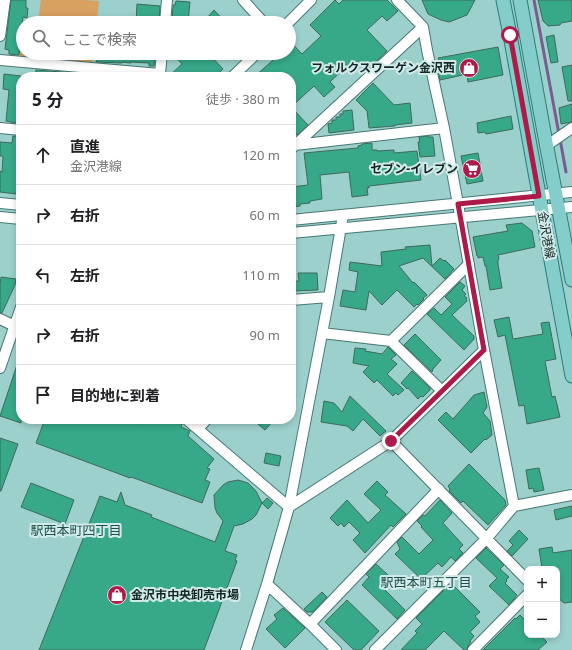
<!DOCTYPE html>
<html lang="ja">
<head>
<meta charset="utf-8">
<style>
  body { margin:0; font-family:"Noto Sans","Noto Sans JP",sans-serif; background:#f6f6f6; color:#202124 }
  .controls { position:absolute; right:12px; bottom:12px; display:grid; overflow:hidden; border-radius:8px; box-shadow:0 2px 6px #0003 }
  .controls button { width:36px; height:36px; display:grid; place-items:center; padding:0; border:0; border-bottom:1px solid #e0e0e0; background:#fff; color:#202124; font:20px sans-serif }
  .stop { position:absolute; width:12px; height:12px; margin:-9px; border:3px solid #ae1b48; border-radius:50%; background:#fff }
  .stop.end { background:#ae1b48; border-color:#fff; box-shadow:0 1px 4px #0008 }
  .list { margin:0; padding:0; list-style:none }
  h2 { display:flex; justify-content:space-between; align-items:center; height:52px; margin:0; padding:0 16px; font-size:17px }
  h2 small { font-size:13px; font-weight:400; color:#757577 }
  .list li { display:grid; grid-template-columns:26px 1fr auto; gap:12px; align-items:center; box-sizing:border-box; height:60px; padding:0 16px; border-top:1px solid #e0e0e0 }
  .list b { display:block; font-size:15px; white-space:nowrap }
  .list p { margin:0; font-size:13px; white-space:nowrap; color:#757577 }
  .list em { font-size:13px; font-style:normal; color:#757577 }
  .icon { flex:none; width:22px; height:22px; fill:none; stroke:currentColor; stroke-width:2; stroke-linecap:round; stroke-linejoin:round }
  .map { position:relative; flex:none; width:572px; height:650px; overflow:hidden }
  .search { position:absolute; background:#fff; box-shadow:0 2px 6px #0003; left:16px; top:16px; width:280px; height:44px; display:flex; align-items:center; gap:10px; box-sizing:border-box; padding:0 14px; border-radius:22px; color:#757577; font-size:15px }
  .panel { position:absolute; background:#fff; box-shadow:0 2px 6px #0003; left:16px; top:72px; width:280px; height:352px; border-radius:16px }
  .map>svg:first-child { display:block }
</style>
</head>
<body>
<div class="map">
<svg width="572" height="650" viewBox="0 0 572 650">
  <rect width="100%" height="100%" fill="#9cd0cc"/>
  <path fill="#d8a15f" d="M41 0H84L99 1 97 23H38Z
    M23 29V53H94L92 66 20 58Z"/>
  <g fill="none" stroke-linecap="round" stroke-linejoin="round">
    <path stroke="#765f90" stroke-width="3" d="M534 0 559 134
      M560 139 566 172"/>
  </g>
  <path fill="#37a989" stroke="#3e695a" d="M11 0H26V8H28L27 18 23 17 19 55 9 54V50L5 49Z
    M335 0 339 4 343 0H387L398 11 387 21 382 16 367 30 387 51 366 71 357 61 354 64 352 61 330 82 335 87 324 97 314 86 291 107V77H254L281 53H289V40L302 54 321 36 310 25Z
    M422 0H475L467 15 449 22 441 20 428 14Z
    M538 0H572V21L561 23 560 25 548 26 543 21Z
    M176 1 190 2 188 23H172L173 5H175Z
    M137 4 160 6 159 23H136Z
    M214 10 226 23H204L208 19 207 18Z
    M554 35 558 62 551 63 546 37Z
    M498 47 503 75 468 82 467 74 440 80 436 62 439 61 438 58Z
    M98 53H155L154 66H149V63L131 62V63L122 62V63L96 62Z
    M172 53H208L223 69 215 77H169V76L182 64Z
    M572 65V101H568L562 67Z
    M36 70 87 74V77H35Z
    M4 74 21 76V91H20L16 123 6 121 9 90 3 89Z
    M373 83 394 105 410 103 412 123 395 125V126L369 128 367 111 356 100Z
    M572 104V122L561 124 559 108Z
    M291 107 308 125 297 135 291 129Z
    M352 110 354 130 329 133 328 124 332 123V120H336V117H340V114H343V111Z
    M511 116 513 129 486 134 485 132 478 133 477 123Z
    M13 136H21V155L16 194 0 192V171L2 172 3 156H0V142L12 143Z
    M428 136V137H433L435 156 420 157 418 142H420L419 137Z
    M372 143V150H377V151L394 150V153L417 151 421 180 369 186V188H367L368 195 352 197 349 172 320 175 322 199 310 201V203L300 204V206L292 207 291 187 308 185 304 153 358 148V146L362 145V144Z
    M478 153 483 181 467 184 461 156Z
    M522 223 532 231 535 247 498 255 499 259 498 260V264L502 288 490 290 486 266H485L483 257 478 258V256H477L473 237 508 231 506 225Z
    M430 245 432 266 440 258 444 261 445 260 454 269 445 279 423 258 399 266 413 283 414 282 427 295 423 298 424 299 418 305 417 304 414 307 397 290 382 305 369 291 366 310 340 306 343 290 355 292 358 272 349 270 350 262 382 266 381 252 406 249 405 247Z
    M298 273H317L318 290 295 291V281H299Z
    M1 277 16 279 15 285 2 313H0V285Z
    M460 282 465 286 462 290 466 294 464 296 467 298 466 299 467 301 452 315 474 336V339L464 350 427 314 434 308 441 315 452 304 445 297Z
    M509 317 513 339 543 334 541 323 549 322 556 359 545 361 552 397 555 396 560 417 527 424 524 405 519 406 505 335 498 337 494 320Z
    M415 334 441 360 433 369 432 372 404 345Z
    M388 347 396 355 391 359 397 364 387 374 404 390 398 395 396 393 393 396 377 380 374 383 363 372 369 366 353 363 355 348 366 349 365 351 382 354Z
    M20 356H21V423L0 416Z
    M412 371 430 388V390L423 397 421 396 418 399 408 388 407 389 401 383Z
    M484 392 487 407 483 413 490 421 492 435 486 440 485 439 471 453 438 420 446 412 453 419 474 395Z
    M350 396 386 431 380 436 363 419 353 431 347 426 321 422 324 401 334 403 342 412Z
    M45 419H128L140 424 142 419H163L171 423 173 419 181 423 182 424 181 427 190 431 188 436 214 459 207 468 210 469 205 480 210 482 202 503 134 478 131 477 130 478 36 443Z
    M252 419H275L265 430Z
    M0 438 18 444 1 491H0Z
    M266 453 281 456 279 466 264 463Z
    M469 464 505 500 506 505 488 525 463 501 461 503 449 491 450 489 448 486Z
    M539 468 544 490 534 492 533 488 529 489 526 470Z
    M238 480 248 483 256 491 262 503 256 515 252 519 243 524 234 526 225 551 237 555 235 560 237 561 204 650H39L100 496 117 502 121 492 125 505 152 515 151 517 215 542 223 521 217 513 215 508 214 495 223 485 228 482Z
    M377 481 388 492 385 495 406 514 393 527 391 525 365 553 353 540 360 533 349 522 344 527 341 523 338 526 330 518 347 500 368 523 381 510 364 494Z
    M31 483 74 500 65 524 21 507Z
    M267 498 273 503 268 509 262 503Z
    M440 500 452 513 443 523 463 545 459 549 463 553 455 561 451 557 442 567 438 563 421 579 395 554 400 549 397 542 402 537 419 554 433 540 421 527 422 526 417 521 423 515 425 516Z
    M572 506V516L556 520 554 510Z
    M519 530 528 539 512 556 507 551 513 545 509 541Z
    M552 547 553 553 572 550V602L564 603 557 597V569L542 568 539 549Z
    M486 548 504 565 500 569 509 577 506 580 507 581 505 583 517 595 509 605 489 586 497 578 476 558Z
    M376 564 388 575 380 585 405 610 397 619 362 585 369 577 366 574Z
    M451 583 480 612 475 616 480 622 470 632 474 636 470 641 471 642 468 646 467 650H464L444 631 425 650H401L417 633 415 631 422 624 416 618Z
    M322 592 327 597 313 612H307L304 609Z
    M347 600 379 631 361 650H354L325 622Z
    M283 608 305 628 285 648 266 629 277 619 274 615Z
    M520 615 527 622V635H540L547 642 538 650H483L515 618 516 619Z"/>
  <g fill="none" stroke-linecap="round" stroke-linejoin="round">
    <defs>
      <path id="minor" d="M243 0 264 23
        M165 23 167 0
        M288 23 311 0
        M0 36 5 0
        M0 60 160 74 163 77
        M160 74 162 53
        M232 77 257 53
        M0 128 21 130
        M295 145 444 128
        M546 146 572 128
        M291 149 423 27
        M0 203 21 205
        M0 217 21 219
        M291 220 572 192
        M291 233 572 207
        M291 300 329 297
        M0 319 21 329
        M322 333 391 341 442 391
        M391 341 469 264
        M484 350 514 506
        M0 368 21 307
        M186 419 289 507 391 441 484 350 458 204 444 128 427 50 423 27 397 0
        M198 429 207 419
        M391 441 527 580
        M267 584 310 624
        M246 650 267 584 289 507 329 297 343 215
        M336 650 310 624 439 489
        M375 650 487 538 514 506 572 495
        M473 650 527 595"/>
      <path id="major" d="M503 0 510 35 572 376
        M520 0 544 132 572 280"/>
    </defs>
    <use href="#minor" stroke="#467774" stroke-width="12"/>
    <use href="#major" stroke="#287d78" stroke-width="15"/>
    <use href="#minor" stroke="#fff" stroke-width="10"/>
    <use href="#major" stroke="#85cdca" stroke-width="13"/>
  </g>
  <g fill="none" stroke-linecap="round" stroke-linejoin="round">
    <path stroke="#ae1b48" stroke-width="5" d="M391 441 484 350 458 204 539 196 510 35"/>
  </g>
  <defs>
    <symbol id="shop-disc" viewBox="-11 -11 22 22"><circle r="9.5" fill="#ae1b48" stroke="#d2ebe9"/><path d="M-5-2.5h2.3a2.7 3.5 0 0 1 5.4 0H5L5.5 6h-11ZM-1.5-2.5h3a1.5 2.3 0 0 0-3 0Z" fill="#fff"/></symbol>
    <symbol id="supermarket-disc" viewBox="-11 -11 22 22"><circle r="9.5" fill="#ae1b48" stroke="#d2ebe9"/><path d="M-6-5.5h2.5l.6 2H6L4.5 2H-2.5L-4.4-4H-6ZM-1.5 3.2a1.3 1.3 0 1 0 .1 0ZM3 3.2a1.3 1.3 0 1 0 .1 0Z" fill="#fff"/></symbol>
  </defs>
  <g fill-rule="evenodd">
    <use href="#shop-disc" x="458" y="57" width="22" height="22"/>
    <use href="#supermarket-disc" x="461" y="158" width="22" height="22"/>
    <use href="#shop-disc" x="106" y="584" width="22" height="22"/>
  </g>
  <g text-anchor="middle" stroke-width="4" stroke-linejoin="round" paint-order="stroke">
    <g font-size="12" font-weight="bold" fill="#112624" stroke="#d2ebe9" text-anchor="end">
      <text x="455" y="72">フォルクスワーゲン金沢西</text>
      <text x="458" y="173">セブン-イレブン</text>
      <text x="131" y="599" text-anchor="start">金沢市中央卸売市場</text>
    </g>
    <g font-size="12" fill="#112624" stroke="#d2ebe9">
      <text transform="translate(546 235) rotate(80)" y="4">金沢港線</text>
    </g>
    <g font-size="13" fill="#1d4f4d" stroke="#d2ebe9">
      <text x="76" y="535">駅西本町四丁目</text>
      <text x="426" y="587">駅西本町五丁目</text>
    </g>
  </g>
</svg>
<div class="controls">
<button>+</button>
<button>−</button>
</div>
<div class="stop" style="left:510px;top:35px"></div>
<div class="stop end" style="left:391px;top:441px"></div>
<div class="search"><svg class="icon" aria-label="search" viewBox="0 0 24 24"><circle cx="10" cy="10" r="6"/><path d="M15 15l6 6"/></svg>ここで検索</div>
<section class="panel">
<h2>5 分<small>徒歩 · 380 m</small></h2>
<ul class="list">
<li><svg class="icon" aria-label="ahead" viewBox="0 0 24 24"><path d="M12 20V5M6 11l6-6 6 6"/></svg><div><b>直進</b><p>金沢港線</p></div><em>120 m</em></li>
<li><svg class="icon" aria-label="right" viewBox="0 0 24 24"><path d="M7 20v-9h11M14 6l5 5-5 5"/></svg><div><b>右折</b></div><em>60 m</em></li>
<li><svg class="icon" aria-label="left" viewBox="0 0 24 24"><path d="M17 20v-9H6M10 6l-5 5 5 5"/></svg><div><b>左折</b></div><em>110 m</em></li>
<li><svg class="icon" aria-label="right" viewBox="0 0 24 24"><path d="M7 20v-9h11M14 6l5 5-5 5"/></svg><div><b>右折</b></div><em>90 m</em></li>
<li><svg class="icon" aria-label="arrive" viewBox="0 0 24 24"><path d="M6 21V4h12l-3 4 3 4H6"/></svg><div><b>目的地に到着</b></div></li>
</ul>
</section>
</div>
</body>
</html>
